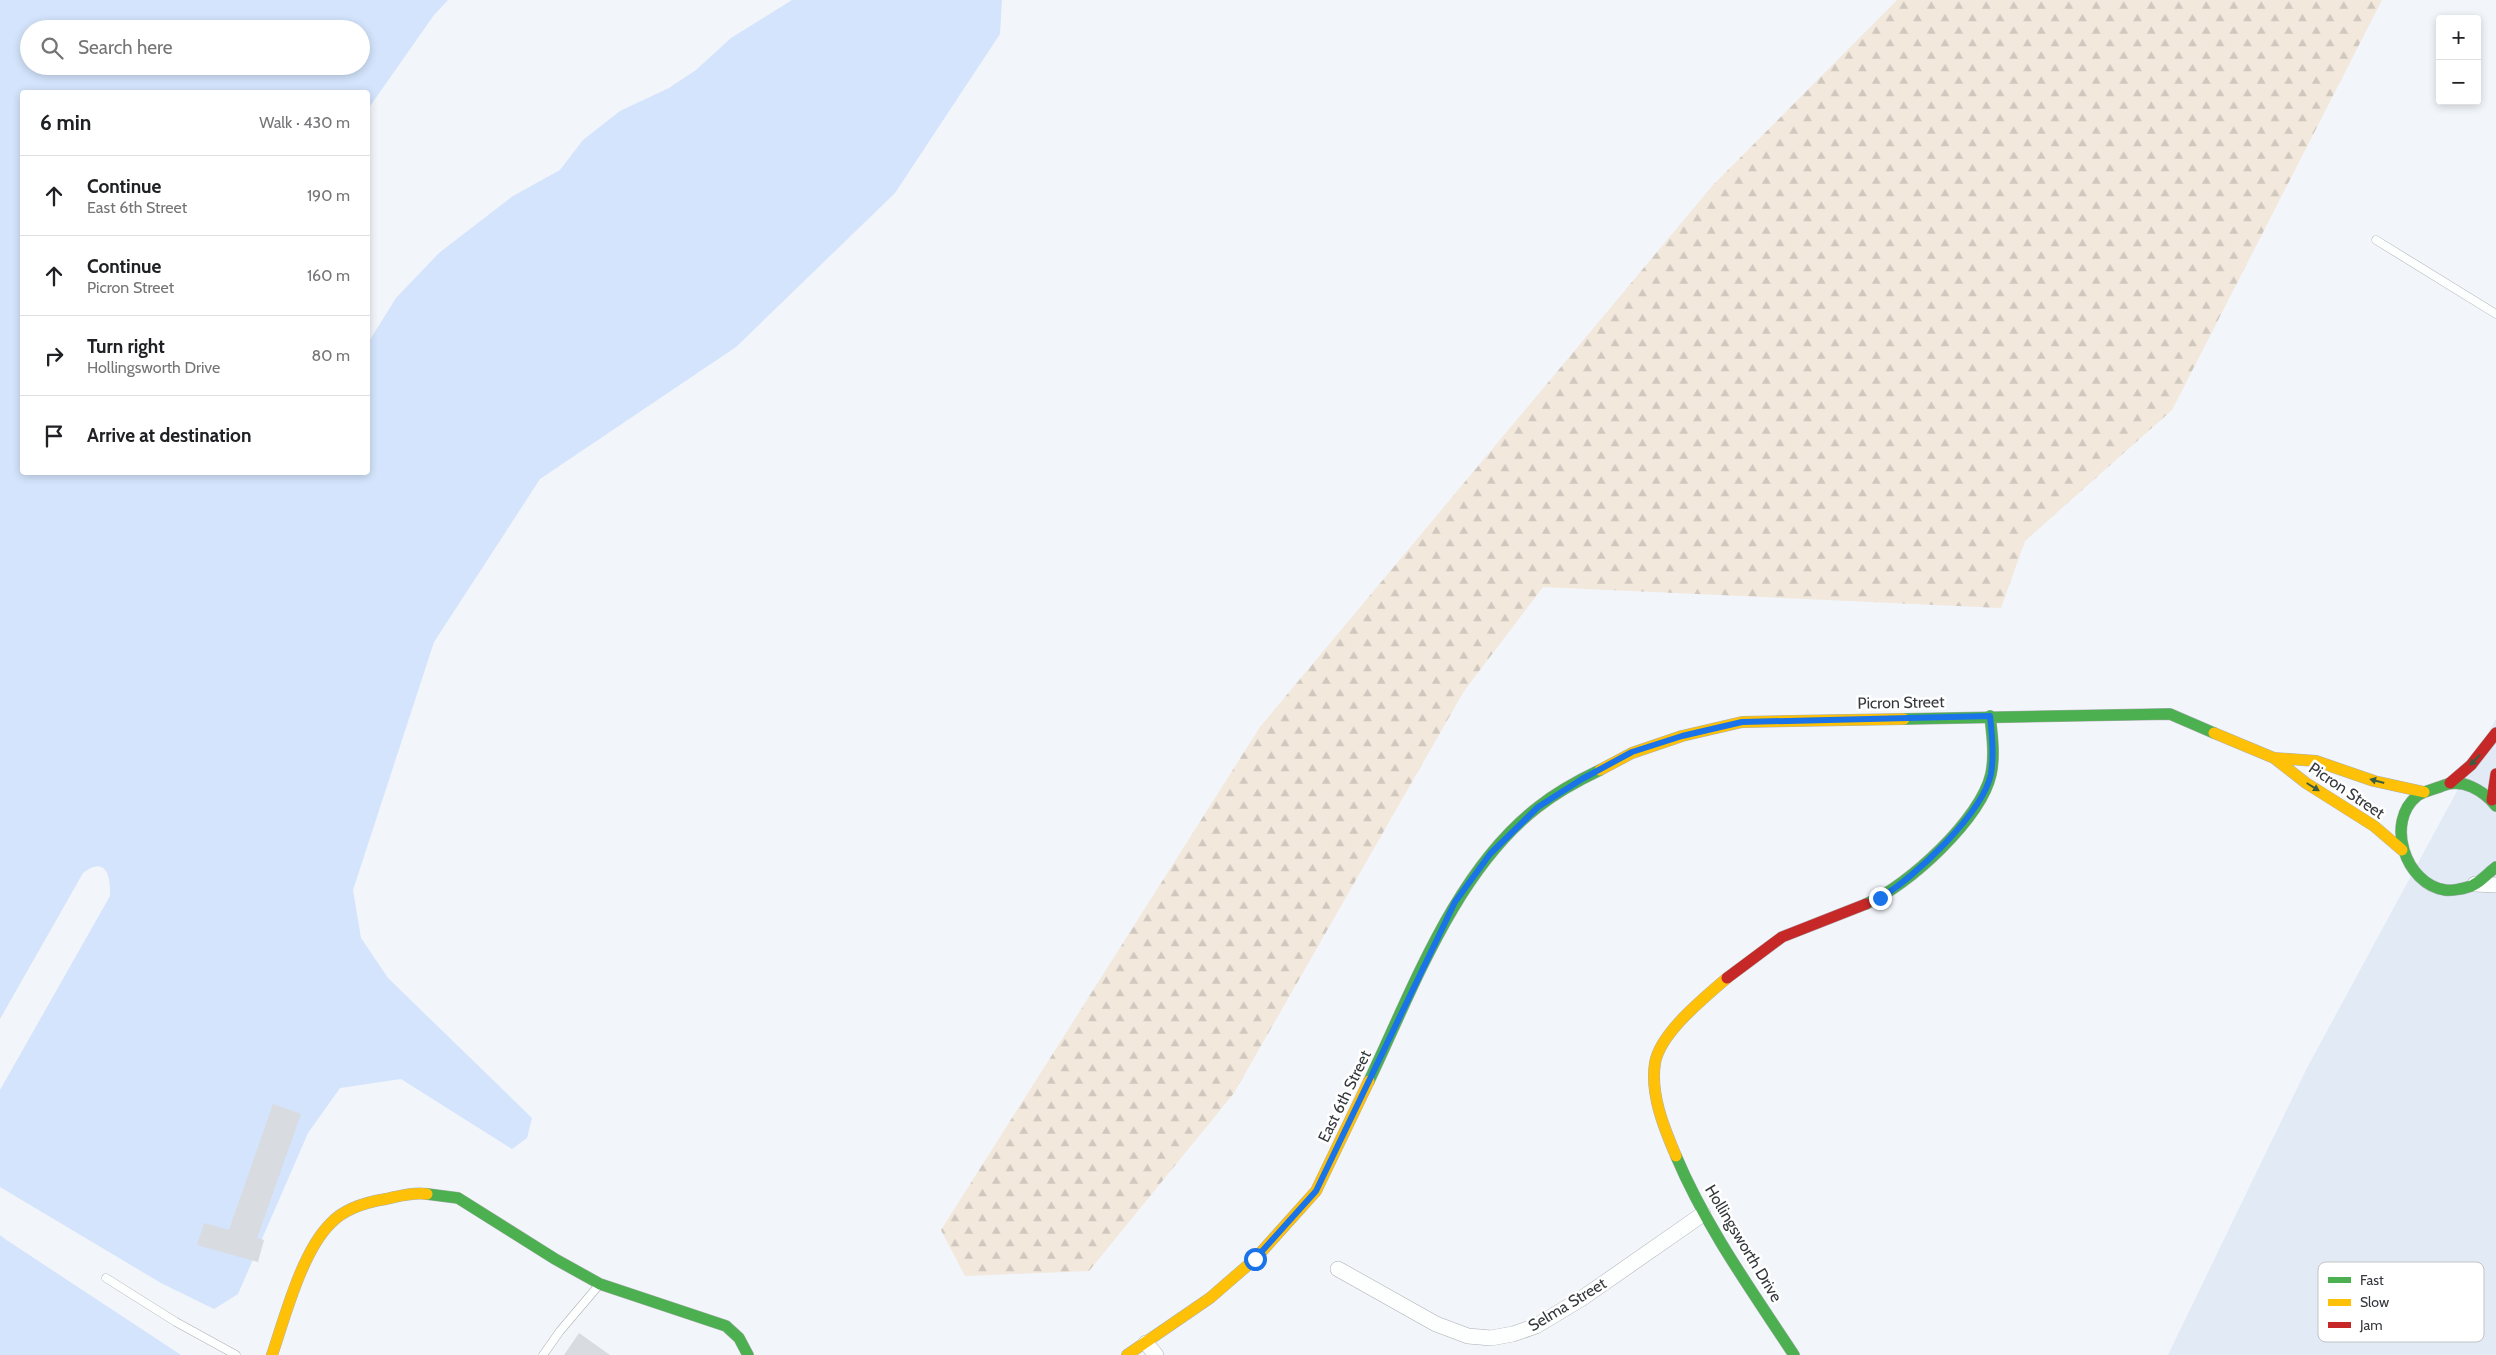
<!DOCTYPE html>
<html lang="en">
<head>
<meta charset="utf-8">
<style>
  body { margin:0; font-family:Cabin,sans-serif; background:#f6f6f6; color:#202124 }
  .controls { position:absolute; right:15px; top:15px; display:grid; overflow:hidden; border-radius:5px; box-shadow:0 2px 8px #0003 }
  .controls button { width:45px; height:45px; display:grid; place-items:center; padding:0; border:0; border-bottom:1px solid #e0e0e0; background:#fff; color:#202124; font:25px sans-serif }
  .stop { position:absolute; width:15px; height:15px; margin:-11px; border:4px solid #1a73e8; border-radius:50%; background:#fff }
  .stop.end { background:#1a73e8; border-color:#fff; box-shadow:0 1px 5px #0008 }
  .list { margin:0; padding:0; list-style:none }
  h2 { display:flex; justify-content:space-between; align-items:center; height:65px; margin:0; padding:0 20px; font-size:21px }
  h2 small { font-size:16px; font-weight:400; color:#757577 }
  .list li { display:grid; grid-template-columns:32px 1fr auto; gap:15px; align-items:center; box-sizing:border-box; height:80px; padding:0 20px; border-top:1px solid #e0e0e0 }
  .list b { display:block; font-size:19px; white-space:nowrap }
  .list p { margin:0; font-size:16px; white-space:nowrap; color:#757577 }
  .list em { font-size:16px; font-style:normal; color:#757577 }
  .icon { flex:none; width:28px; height:28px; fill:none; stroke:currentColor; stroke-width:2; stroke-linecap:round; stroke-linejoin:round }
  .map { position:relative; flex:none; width:2496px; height:1355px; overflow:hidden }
  .search { position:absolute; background:#fff; box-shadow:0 2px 8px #0003; left:20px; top:20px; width:350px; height:55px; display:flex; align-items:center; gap:12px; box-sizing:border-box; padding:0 18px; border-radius:28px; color:#757577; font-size:19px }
  .panel { position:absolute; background:#fff; box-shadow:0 2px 8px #0003; left:20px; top:90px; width:350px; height:385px; border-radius:5px }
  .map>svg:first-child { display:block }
</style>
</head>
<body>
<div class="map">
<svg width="2496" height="1355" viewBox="0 0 2496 1355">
  <defs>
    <pattern id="forest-firs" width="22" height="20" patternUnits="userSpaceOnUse" patternTransform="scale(1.25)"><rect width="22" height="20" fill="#f2e8dc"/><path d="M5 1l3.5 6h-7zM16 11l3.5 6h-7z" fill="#d0c8be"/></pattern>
  </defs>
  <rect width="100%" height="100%" fill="#f2f5fa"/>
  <path fill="#e1eaf5" d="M2496 719V1355H2168L2307 1068Z"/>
  <path fill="url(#forest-firs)" d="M1897 0H2382L2172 410 2025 541 2001 608 1543 587 1464 691 1234 1093 1089 1271 965 1276 941 1230 1260 727 1713 185Z"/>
  <path fill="#d3e4fc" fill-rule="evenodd" d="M0 0H448L434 15 368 109V92H22V472H368V343L396 298 439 253 513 196 560 170 583 140 620 111 669 88 696 70 731 38 792 0H1002L1000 34 895 193 736 347 540 479 434 642 353 890 361 938 388 978 532 1118 527 1138 512 1149 401 1079 340 1088 308 1133 238 1294 214 1309 161 1283 0 1187V1090L110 896C111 876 106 855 83 873L0 1019ZM29 29H361V66H29Z
    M0 1235 5 1239 181 1355H0Z"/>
  <path fill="#d8dbdf" d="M273 1104 301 1114 257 1238 264 1240 258 1262 197 1245 204 1223 229 1230Z
    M579 1333 610 1355H564Z"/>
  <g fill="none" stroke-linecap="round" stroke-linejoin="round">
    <defs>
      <path id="lane" d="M2376 240 2496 314
        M106 1278 176 1322 236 1355
        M543 1355 560 1331 599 1285"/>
      <path id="street" d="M2475 884 2496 885
        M1338 1269 1436 1324 1468 1336 1491 1338 1513 1334 1536 1326 1581 1299 1703 1214
        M1146 1343 1156 1355"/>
      <path id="fast" d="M1904 719 2170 714 2214 733
        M2496 806C2484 791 2462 777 2442 786 2435 789 2423 791 2417 796 2385 822 2405 884 2445 890 2451 891 2462 889 2468 887 2478 885 2488 873 2496 867
        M1866 904C1908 886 1981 819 1991 774 1995 755 1992 734 1990 716
        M1369 1081C1413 989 1455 871 1538 807 1557 792 1579 780 1600 770
        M1676 1156C1706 1227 1752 1291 1794 1355
        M427 1194 458 1198 555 1259 600 1284 726 1326 739 1338 748 1355"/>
      <path id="slow" d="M2214 733 2274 758 2306 783 2374 826 2402 850
        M2274 758 2316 761 2374 781 2424 792
        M1600 770 1632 753 1682 736 1742 722 1904 719
        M1676 1156C1664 1128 1650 1094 1655 1063 1660 1033 1705 997 1727 978
        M272 1355C285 1317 302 1251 331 1223 345 1208 367 1202 386 1199 400 1196 413 1192 427 1194
        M1127 1355 1210 1298 1255 1259 1316 1191 1369 1081"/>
      <path id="jam" d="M2450 783 2471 765 2496 733
        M2492 800 2496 774
        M1727 978 1782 937 1866 904"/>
    </defs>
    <use href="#lane" stroke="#adafb3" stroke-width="9"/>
    <use href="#street" stroke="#adafb3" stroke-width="16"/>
    <use href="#fast" stroke="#adafb3" stroke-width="12"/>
    <use href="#slow" stroke="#adafb3" stroke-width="12"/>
    <use href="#jam" stroke="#adafb3" stroke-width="12"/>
    <use href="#lane" stroke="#fdfefe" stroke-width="8"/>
    <use href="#street" stroke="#fdfefe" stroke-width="15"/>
    <use href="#fast" stroke="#4caf50" stroke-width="11"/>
    <use href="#slow" stroke="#ffc107" stroke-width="11"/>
    <use href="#jam" stroke="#c62828" stroke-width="11"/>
  </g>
  <defs><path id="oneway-solid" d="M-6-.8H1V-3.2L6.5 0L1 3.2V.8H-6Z" transform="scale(1.25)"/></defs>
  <g fill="#3c5c42">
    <use href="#oneway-solid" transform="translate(2475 760) rotate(133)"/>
    <use href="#oneway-solid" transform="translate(2377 781) rotate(-165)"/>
    <use href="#oneway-solid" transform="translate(2313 787) rotate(32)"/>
  </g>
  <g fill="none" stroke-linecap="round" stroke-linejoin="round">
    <path stroke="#1a73e8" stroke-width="6" d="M1255 1259 1316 1191 1455 902 1490 854 1538 807 1582 779 1632 752 1682 736 1742 722 1990 716C1992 735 1994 755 1991 774 1983 813 1914 878 1880 898"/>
  </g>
  <g text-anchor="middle" stroke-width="5" stroke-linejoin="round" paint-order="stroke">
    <g font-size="16" fill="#35383c" stroke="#fff">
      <text transform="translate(1901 702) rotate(-1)" y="6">Picron Street</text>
      <text transform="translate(2347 790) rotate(34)" y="6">Picron Street</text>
      <text transform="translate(1344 1096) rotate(-64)" y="6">East 6th Street</text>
      <text transform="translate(1744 1243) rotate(59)" y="6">Hollingsworth Drive</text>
      <text transform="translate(1567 1304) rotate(-31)" y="6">Selma Street</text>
    </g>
  </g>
  <rect x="2318" y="1262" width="166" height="80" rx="8" fill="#fff" stroke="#c2c3c4" stroke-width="1"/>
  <rect x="2328" y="1277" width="23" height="6" fill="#4caf50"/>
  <rect x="2328" y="1299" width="23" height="7" fill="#ffc107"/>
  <rect x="2328" y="1322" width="23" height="6" fill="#c62828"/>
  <g font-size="14" fill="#35383c">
    <text x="2360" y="1285">Fast</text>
    <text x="2360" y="1307">Slow</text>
    <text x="2360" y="1330">Jam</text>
  </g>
</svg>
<div class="controls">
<button>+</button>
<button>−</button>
</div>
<div class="stop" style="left:1255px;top:1259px"></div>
<div class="stop end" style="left:1880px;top:898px"></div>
<div class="search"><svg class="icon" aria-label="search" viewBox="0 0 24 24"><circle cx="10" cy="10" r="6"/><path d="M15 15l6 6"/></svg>Search here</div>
<section class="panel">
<h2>6 min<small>Walk · 430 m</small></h2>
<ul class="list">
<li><svg class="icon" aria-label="ahead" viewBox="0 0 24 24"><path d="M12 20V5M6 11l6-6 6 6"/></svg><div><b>Continue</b><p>East 6th Street</p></div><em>190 m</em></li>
<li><svg class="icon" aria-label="ahead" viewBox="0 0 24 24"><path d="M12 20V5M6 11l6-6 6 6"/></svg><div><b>Continue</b><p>Picron Street</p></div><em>160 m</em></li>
<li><svg class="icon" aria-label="right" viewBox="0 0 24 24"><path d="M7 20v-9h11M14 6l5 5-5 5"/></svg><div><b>Turn right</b><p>Hollingsworth Drive</p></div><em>80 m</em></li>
<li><svg class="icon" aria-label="arrive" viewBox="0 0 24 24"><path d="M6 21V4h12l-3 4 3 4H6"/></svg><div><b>Arrive at destination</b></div></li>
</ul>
</section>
</div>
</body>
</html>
